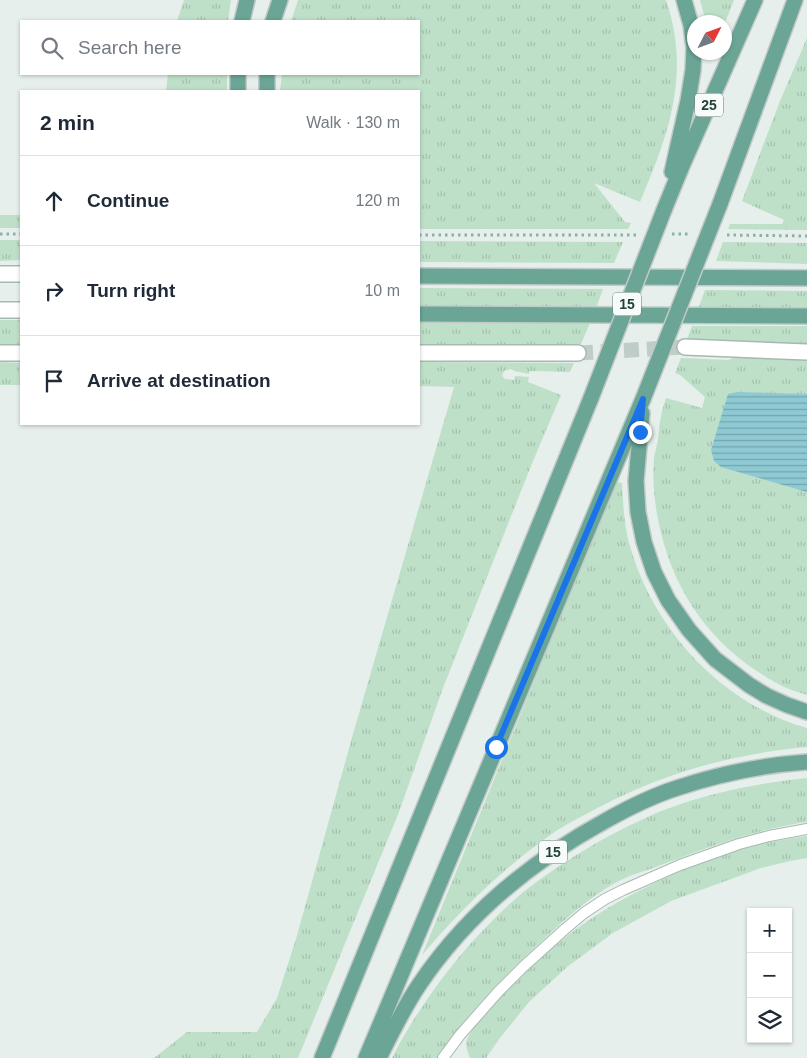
<!DOCTYPE html>
<html lang="en">
<head>
<meta charset="utf-8">
<style>
  body { margin:0; font-family:Arial,sans-serif; background:#f2f2f3; color:#1f2937 }
  .controls { position:absolute; right:15px; bottom:15px; display:grid; overflow:hidden; border-radius:0px; box-shadow:0 1px 4px #0004 }
  .controls button { width:45px; height:45px; display:grid; place-items:center; padding:0; border:0; border-bottom:1px solid #e0e1e3; background:#fff; color:#1f2937; font:25px sans-serif }
  .compass { position:absolute; left:687px; top:15px; width:45px; height:45px; border-radius:50%; background:#fff; box-shadow:0 1px 4px #0004; rotate:48deg }
  .stop { position:absolute; width:15px; height:15px; margin:-11px; border:4px solid #1a73e8; border-radius:50%; background:#fff }
  .stop.end { background:#1a73e8; border-color:#fff; box-shadow:0 1px 5px #0008 }
  .list { margin:0; padding:0; list-style:none }
  h2 { display:flex; justify-content:space-between; align-items:center; height:65px; margin:0; padding:0 20px; font-size:21px }
  h2 small { font-size:16px; font-weight:400; color:#747a83 }
  .list li { display:grid; grid-template-columns:32px 1fr auto; gap:15px; align-items:center; box-sizing:border-box; height:90px; padding:0 20px; border-top:1px solid #e0e1e3 }
  .list b { display:block; font-size:19px; white-space:nowrap }
  .list em { font-size:16px; font-style:normal; color:#747a83 }
  .icon { flex:none; width:28px; height:28px; fill:none; stroke:currentColor; stroke-width:2; stroke-linecap:round; stroke-linejoin:round }
  .map { position:relative; flex:none; width:807px; height:1058px; overflow:hidden }
  .search { position:absolute; background:#fff; box-shadow:0 1px 4px #0004; left:20px; top:20px; width:400px; height:55px; display:flex; align-items:center; gap:12px; box-sizing:border-box; padding:0 18px; border-radius:0px; color:#747a83; font-size:19px }
  .panel { position:absolute; background:#fff; box-shadow:0 1px 4px #0004; left:20px; top:90px; width:400px; height:335px; border-radius:0px }
  .map>svg:first-child { display:block }
</style>
</head>
<body>
<div class="map">
<svg width="807" height="1058" viewBox="0 0 807 1058">
  <defs>
    <pattern id="grass-tufts" width="24" height="20" patternUnits="userSpaceOnUse" patternTransform="scale(1.25)"><rect width="24" height="20" fill="#bfe0c8"/><path d="M3 7l-1-3M5 7V3M7 7l1-3M15 17l-1-3M17 17v-4M19 17l1-3" fill="none" stroke="#a4c1ad"/></pattern>
    <pattern id="water-rules" width="6" height="5" patternUnits="userSpaceOnUse" patternTransform="scale(1.25)"><rect width="6" height="5" fill="#8ec9d4"/><path d="M0 2.5h6" fill="none" stroke="#74a5ad"/></pattern>
  </defs>
  <rect width="100%" height="100%" fill="#e6efeb"/>
  <path fill="url(#grass-tufts)" d="M184 0H231L228 21H177Z
    M298 0H666C691 73 669 134 640 202L594 183 625 222 631 223 628 229H419V91H280L282 74H419V21H291Z
    M700 0H734L725 23 724 22H706Z
    M807 38V230L728 229 730 224H782L784 220 742 201 780 101Z
    M168 74H227V91H166Z
    M0 215H21V228H0Z
    M0 240H21V260L0 261Z
    M419 241 623 242 614 263 419 262Z
    M723 242 807 243V264L716 261Z
    M419 288 603 289 596 308 419 307Z
    M705 290 807 291V309H698Z
    M0 320H21V349L0 348Z
    M419 323H590L581 344 458 349H419Z
    M692 326H807V347L686 342Z
    M739 356 807 360V695C799 692 790 690 782 686 719 653 678 602 661 533 655 509 652 483 654 458 655 452 657 445 658 439 659 432 659 424 661 417 662 410 664 404 666 398L702 408 705 397 680 375 675 373 681 358 728 360Z
    M0 362 21 363V385H0Z
    M419 362 574 363 570 372 530 371 529 374 514 371 511 369 504 371 502 376 505 379 514 380 515 376 529 377 528 382 561 395 531 466 443 688 399 812 298 1058H154L187 1032H257L277 998 296 939 353 734 454 387 419 386Z
    M616 482 622 483C623 503 624 524 629 543 652 628 721 704 807 728V747C729 754 657 775 588 813 575 820 561 827 549 836 501 870 460 911 422 955Z
    M807 778V822C757 829 709 847 661 865 646 871 629 875 615 883 587 899 564 920 541 942 501 978 468 1013 437 1058H392C424 995 478 926 535 883 568 859 602 838 639 821 648 817 657 812 667 809 712 792 759 783 807 778Z
    M807 836V858L790 861 761 868 671 901 613 933 567 967 529 1002 500 1038 486 1058H470C468 1053 466 1048 466 1043 469 1029 493 1005 503 995 523 974 544 954 567 936 616 898 681 868 740 849 762 843 785 839 807 836Z"/>
  <path fill="url(#water-rules)" d="M737 392 807 394V492L721 467 714 461 711 450 728 394Z"/>
  <g fill="none" stroke-linecap="round" stroke-linejoin="round">
    <path stroke="#bfccc8" stroke-width="15" stroke-dasharray="15 8" stroke-linecap="butt" d="M578 353 685 347"/>
    <defs>
      <path id="service" d="M443 1058 460 1035 498 992 523 967 565 929 584 913 605 899 623 890 680 865 739 844 769 836 807 829"/>
      <path id="minor" d="M685 347 807 352
        M0 353H21
        M419 353H578"/>
      <path id="secondary" d="M0 274H21
        M0 310H21"/>
      <path id="primary" d="M242 21 247 0
        M273 21 280 0
        M238 91V74
        M267 91V74
        M672 172 688 101 693 70 694 47 691 25 684 0
        M720 204 795 0
        M664 210 682 166 755 0
        M419 276 807 278
        M419 314 807 316
        M642 413 636 481 638 512 644 542 654 572 668 600 689 630 715 659 749 685 767 696 787 705 807 712
        M322 1058 591 398
        M366 1058 643 399
        M379 1058C391 1034 404 1007 419 985 466 915 532 861 605 821 628 808 652 796 677 788 719 774 763 765 807 762"/>
    </defs>
    <use href="#service" stroke="#a8b8b2" stroke-width="12"/>
    <use href="#minor" stroke="#a8b8b2" stroke-width="18"/>
    <use href="#secondary" stroke="#a4bbb3" stroke-width="18"/>
    <use href="#primary" stroke="#c2cac8" stroke-width="18"/>
    <path stroke="#86b3a5" stroke-width="3" stroke-dasharray="2.5 4" stroke-linecap="butt" d="M0 234H21
      M672 234H691
      M419 235H636
      M727 235 807 236"/>
    <use href="#service" stroke="#fff" stroke-width="10"/>
    <use href="#minor" stroke="#fff" stroke-width="15"/>
    <use href="#secondary" stroke="#fff" stroke-width="15"/>
    <use href="#primary" stroke="#6aa596" stroke-width="15"/>
    <defs>
      <path id="primary-bridge" d="M591 398 664 210
        M643 399 720 204"/>
    </defs>
    <use href="#primary-bridge" stroke="#c2cac8" stroke-width="18" stroke-linecap="butt"/>
    <use href="#primary-bridge" stroke="#6aa596" stroke-width="15"/>
  </g>
  <g fill="none" stroke-linecap="round" stroke-linejoin="round">
    <path stroke="#1a73e8" stroke-width="6" d="M496 747 643 399 640 432"/>
  </g>
  <g text-anchor="middle" stroke-width="5" stroke-linejoin="round" paint-order="stroke">
    <g fill="#f7fbf9" stroke="#637a73" stroke-width="1">
      <rect x="695" y="93.5" width="28" height="23" rx="4"/>
      <rect x="613" y="292.5" width="28" height="23" rx="4"/>
      <rect x="539" y="840.5" width="28" height="23" rx="4"/>
    </g>
    <g font-size="14" font-weight="bold" fill="#24423a">
      <text x="709" y="110">25</text>
      <text x="627" y="309">15</text>
      <text x="553" y="857">15</text>
    </g>
  </g>
</svg>
<div class="controls">
<button>+</button>
<button>−</button>
<button><svg class="icon" aria-label="layers" viewBox="0 0 24 24"><path d="M12 4l9 5-9 5-9-5zM3 14l9 5 9-5"/></svg></button>
</div>
<svg class="compass" viewBox="-18 -18 36 36"><path d="M0-13l5 13h-10z" fill="#e53935"/><path d="M0 13l5-13h-10z" fill="#747a83"/></svg>
<div class="stop" style="left:496px;top:747px"></div>
<div class="stop end" style="left:640px;top:432px"></div>
<div class="search"><svg class="icon" aria-label="search" viewBox="0 0 24 24"><circle cx="10" cy="10" r="6"/><path d="M15 15l6 6"/></svg>Search here</div>
<section class="panel">
<h2>2 min<small>Walk · 130 m</small></h2>
<ul class="list">
<li><svg class="icon" aria-label="ahead" viewBox="0 0 24 24"><path d="M12 20V5M6 11l6-6 6 6"/></svg><div><b>Continue</b></div><em>120 m</em></li>
<li><svg class="icon" aria-label="right" viewBox="0 0 24 24"><path d="M7 20v-9h11M14 6l5 5-5 5"/></svg><div><b>Turn right</b></div><em>10 m</em></li>
<li><svg class="icon" aria-label="arrive" viewBox="0 0 24 24"><path d="M6 21V4h12l-3 4 3 4H6"/></svg><div><b>Arrive at destination</b></div></li>
</ul>
</section>
</div>
</body>
</html>
